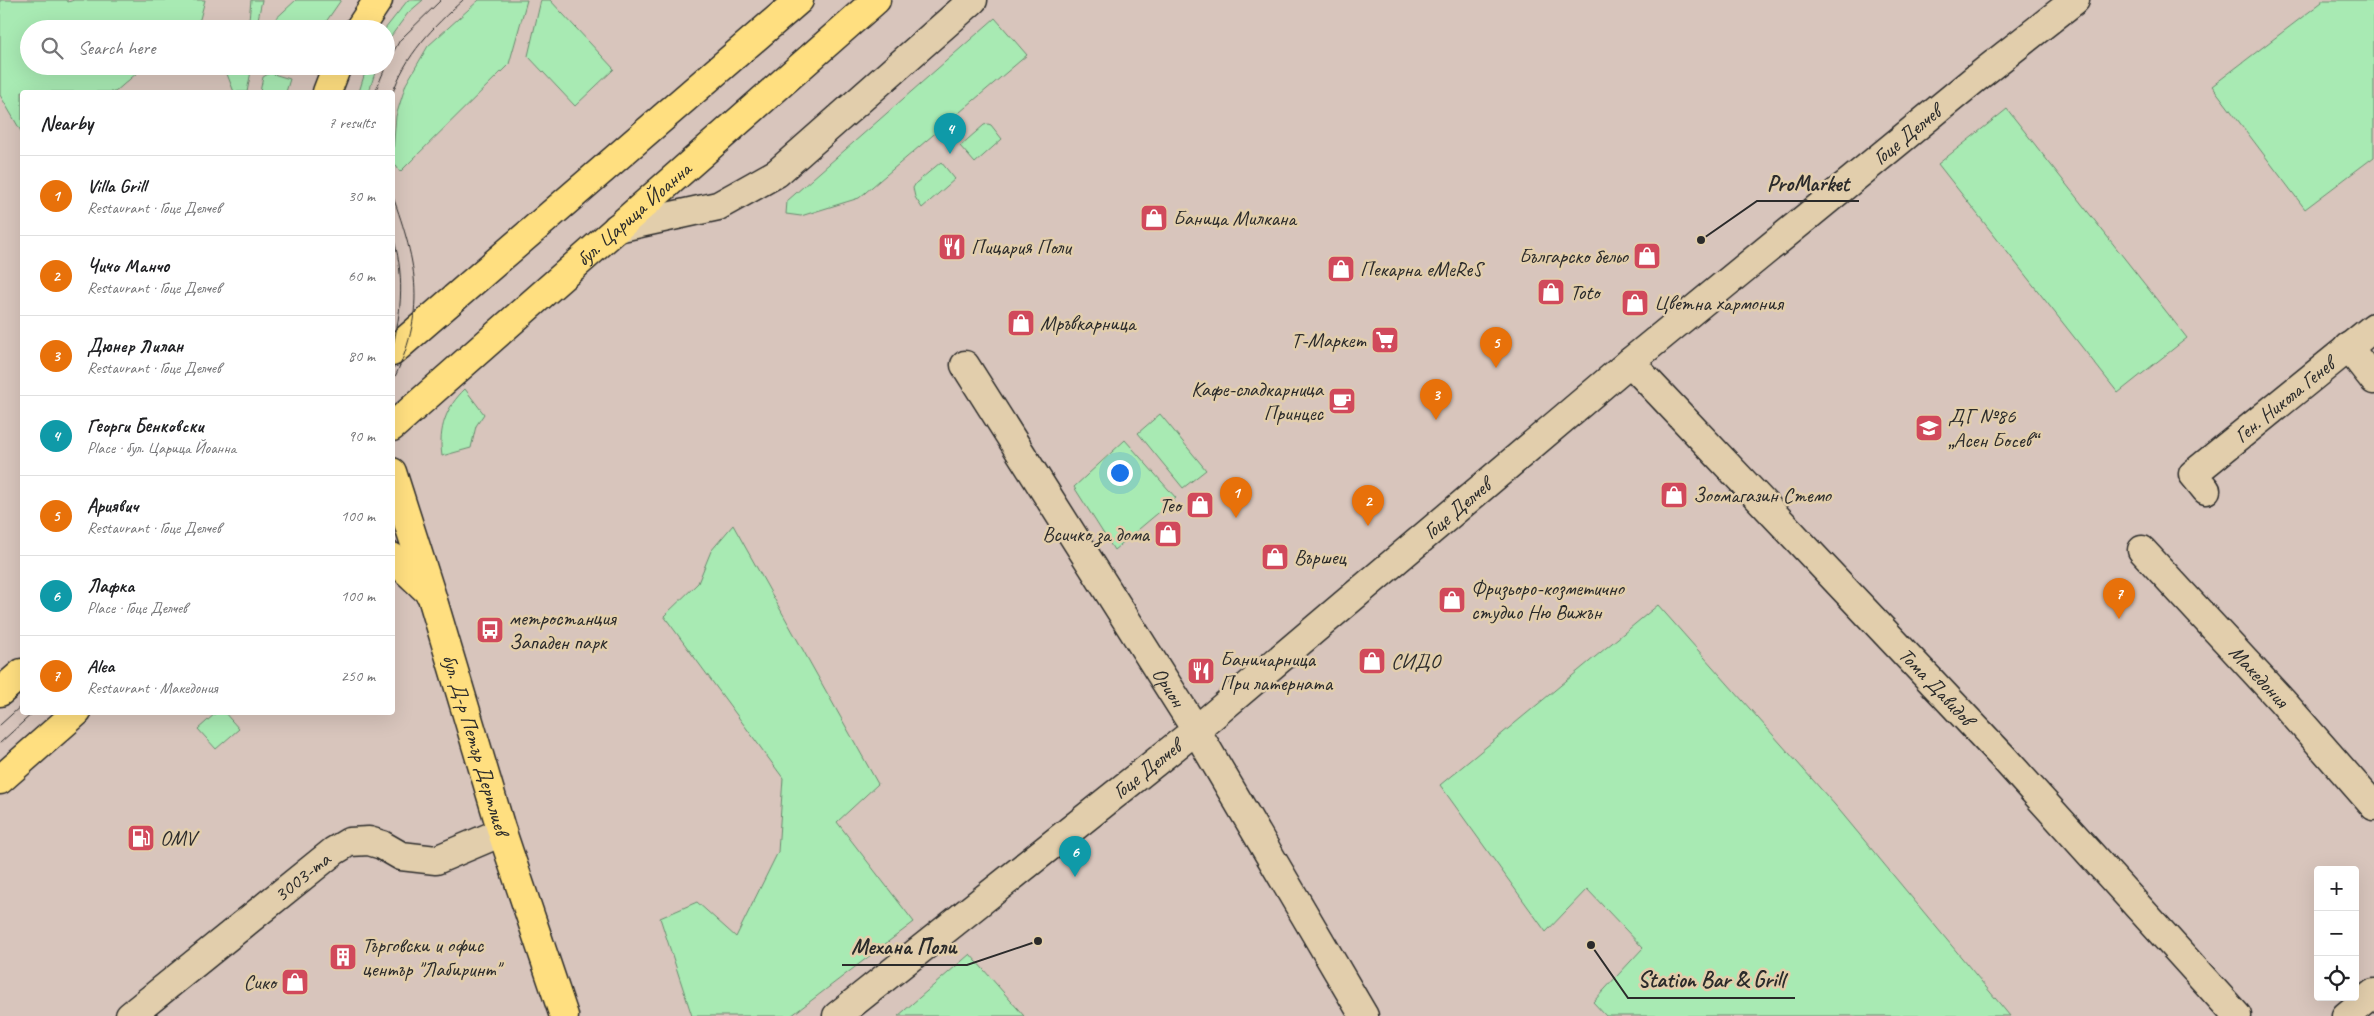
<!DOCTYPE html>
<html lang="en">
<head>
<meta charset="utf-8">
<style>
  body { margin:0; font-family:Caveat,sans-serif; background:#f6f6f6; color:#202124 }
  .controls { position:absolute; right:15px; bottom:15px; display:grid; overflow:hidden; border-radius:5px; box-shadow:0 5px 20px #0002 }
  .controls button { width:45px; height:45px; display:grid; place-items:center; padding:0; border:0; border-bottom:1px solid #e0e0e0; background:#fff; color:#202124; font:25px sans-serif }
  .you { position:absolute; left:1119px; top:472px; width:18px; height:18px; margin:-12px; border:4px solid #fff; border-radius:50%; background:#1a73e8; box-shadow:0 0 0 8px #1a73e833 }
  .badge { display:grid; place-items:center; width:32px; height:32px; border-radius:50%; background:#ea580c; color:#fff; font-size:16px; font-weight:700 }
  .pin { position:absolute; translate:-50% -41px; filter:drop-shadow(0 1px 2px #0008) }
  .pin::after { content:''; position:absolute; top:26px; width:18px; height:15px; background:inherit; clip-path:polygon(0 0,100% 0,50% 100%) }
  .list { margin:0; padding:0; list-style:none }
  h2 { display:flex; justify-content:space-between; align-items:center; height:65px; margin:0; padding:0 20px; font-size:21px }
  h2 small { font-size:16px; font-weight:400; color:#757577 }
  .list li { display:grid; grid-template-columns:32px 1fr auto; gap:15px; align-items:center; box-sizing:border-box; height:80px; padding:0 20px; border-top:1px solid #e0e0e0 }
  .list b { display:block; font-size:19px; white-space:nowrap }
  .list p { margin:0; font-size:16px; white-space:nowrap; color:#757577 }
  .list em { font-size:16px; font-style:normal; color:#757577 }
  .icon { flex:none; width:28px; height:28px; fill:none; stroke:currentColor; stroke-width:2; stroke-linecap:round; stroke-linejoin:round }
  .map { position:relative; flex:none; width:2374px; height:1016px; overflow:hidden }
  .search { position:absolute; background:#fff; box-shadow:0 5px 20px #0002; left:20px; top:20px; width:375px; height:55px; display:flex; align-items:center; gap:12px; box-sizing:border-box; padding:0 18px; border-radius:28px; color:#757577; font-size:19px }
  .panel { position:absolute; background:#fff; box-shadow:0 5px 20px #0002; left:20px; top:90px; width:375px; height:625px; border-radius:5px }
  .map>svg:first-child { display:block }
</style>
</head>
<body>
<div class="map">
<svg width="2374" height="1016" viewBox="0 0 2374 1016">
  <rect width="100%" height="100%" fill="#d8c5bc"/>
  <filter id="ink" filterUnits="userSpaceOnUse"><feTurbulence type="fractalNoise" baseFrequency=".02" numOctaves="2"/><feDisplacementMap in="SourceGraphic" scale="10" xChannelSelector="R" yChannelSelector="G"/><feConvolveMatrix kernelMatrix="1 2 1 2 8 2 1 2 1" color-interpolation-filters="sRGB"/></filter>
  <g filter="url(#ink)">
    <path fill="#a8eab3" stroke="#6a8a6f" d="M0 0H67L68 2 74 0H205L200 19 188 29H29V66H145L115 92H22V133L0 95Z
      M251 0H262L256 29H248Z
      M296 0H341L321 29H269L271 23Z
      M408 0H423L408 13 386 43 385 29Z
      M479 0H527L509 64 400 172 393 161V153L396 116 406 84 428 46Z
      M541 0H550L614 69 575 106 528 56Z
      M2321 0H2374V157L2305 209 2212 86 2322 2Z
      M995 18 1027 55 859 198 801 216 786 214 787 201Z
      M231 66H252L247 92H234L227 74Z
      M367 66H377L369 92H359Z
      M270 73 290 79 286 92H260L263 77Z
      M2007 109 2187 338 2118 393 1938 164Z
      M988 124 991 125 1002 139 975 163 960 146 984 125Z
      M941 162 955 179 922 208 915 197 913 188 916 183Z
      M465 389 484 414 476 426 471 448 442 456C438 429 446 407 465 389Z
      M1160 414 1206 470 1183 488 1138 433Z
      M1125 440 1176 498 1114 550 1074 487Z
      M733 525 878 784 837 822 914 922 791 1016H692L660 918 697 902 736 937 778 852 783 778 664 616 698 583 711 551Z
      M1658 605 1835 805 2010 1016H1606L1593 1002 1643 948 1587 889 1546 932 1440 785Z
      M224 712 239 729 216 749 198 729 216 713Z
      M970 954 1024 1016H898Z"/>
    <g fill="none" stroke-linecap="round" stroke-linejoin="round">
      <defs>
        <g id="minor">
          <path d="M617 228 718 206 777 173 973 0"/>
          <path d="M2348 347 2374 380"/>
          <path id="s1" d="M1630 362 2002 756 2237 1016"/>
          <path id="s2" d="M965 365 1196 730 1364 1016"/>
          <path id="s3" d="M2206 490 2193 474 2374 327"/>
          <path id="s4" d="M2142 550 2282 701 2374 806"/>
          <path id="s5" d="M130 1016 334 851 349 842 369 841 382 845 401 856 436 860 502 832"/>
          <path id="s6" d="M837 1016 1196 730 1630 362 1975 79 2075 0"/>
          <path d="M2346 1016 2374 993"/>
        </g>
        <g id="major">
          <path d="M359 29 378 0"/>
          <path d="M327 92 337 66"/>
          <path d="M392 352 799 0"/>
          <path id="s7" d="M392 427 876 0"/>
          <path id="s8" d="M392 472 431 594 502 832 564 1016"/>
          <path d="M392 557 430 593"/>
          <path d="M0 692 22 673"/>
          <path d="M0 780 77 712"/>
        </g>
      </defs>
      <use href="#minor" stroke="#2b2b2b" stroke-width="31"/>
      <use href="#major" stroke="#2b2b2b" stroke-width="31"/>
      <use href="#minor" stroke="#e2ceac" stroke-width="28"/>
      <use href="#major" stroke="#ffdf80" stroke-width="28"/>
      <path stroke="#2b2b2b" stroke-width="1" d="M386 65 400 40 441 0
        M375 92 386 66
        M392 95C405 55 433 27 463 0
        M392 194C418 266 427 312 392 383
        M392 234C405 272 402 312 392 349
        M0 725 22 705
        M0 743 34 712"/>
    </g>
  </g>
  <defs>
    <symbol id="shop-square" viewBox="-11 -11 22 22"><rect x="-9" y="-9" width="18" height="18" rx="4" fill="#d1495b" stroke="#e2ceac"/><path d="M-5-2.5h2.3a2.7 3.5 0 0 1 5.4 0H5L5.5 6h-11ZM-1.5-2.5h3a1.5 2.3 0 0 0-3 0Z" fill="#fff"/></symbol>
    <symbol id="restaurant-square" viewBox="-11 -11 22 22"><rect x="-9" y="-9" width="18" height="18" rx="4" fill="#d1495b" stroke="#e2ceac"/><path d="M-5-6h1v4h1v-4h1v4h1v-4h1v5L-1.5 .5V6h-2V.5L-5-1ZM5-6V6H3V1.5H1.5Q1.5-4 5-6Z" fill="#fff"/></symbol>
    <symbol id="supermarket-square" viewBox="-11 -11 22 22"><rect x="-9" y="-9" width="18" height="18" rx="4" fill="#d1495b" stroke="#e2ceac"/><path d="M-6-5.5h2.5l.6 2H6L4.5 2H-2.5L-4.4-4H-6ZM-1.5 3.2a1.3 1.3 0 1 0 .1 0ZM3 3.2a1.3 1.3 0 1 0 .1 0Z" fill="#fff"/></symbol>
    <symbol id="cafe-square" viewBox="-11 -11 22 22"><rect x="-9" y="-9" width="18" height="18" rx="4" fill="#d1495b" stroke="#e2ceac"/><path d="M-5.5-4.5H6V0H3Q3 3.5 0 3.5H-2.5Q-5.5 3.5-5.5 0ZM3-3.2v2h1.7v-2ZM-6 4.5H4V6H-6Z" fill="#fff"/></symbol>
    <symbol id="school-square" viewBox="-11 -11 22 22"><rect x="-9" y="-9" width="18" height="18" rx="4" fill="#d1495b" stroke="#e2ceac"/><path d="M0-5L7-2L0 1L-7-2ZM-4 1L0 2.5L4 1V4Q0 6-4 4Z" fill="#fff"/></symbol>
    <symbol id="bus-square" viewBox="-11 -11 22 22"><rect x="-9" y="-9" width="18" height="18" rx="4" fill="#d1495b" stroke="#e2ceac"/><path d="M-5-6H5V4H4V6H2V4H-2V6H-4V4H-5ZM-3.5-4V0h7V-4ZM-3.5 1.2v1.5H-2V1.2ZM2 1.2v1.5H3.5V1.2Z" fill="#fff"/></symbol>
    <symbol id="fuel-square" viewBox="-11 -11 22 22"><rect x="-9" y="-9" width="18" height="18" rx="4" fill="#d1495b" stroke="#e2ceac"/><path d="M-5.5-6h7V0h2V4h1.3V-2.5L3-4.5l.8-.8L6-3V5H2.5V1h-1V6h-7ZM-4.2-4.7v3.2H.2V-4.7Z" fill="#fff"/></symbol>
    <symbol id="building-square" viewBox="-11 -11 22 22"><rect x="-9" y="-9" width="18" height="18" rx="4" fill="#d1495b" stroke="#e2ceac"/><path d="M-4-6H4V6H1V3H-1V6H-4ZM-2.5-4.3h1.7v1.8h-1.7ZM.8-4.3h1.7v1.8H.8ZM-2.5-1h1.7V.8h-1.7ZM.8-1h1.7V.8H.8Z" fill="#fff"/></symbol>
  </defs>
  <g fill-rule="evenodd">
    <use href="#shop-square" x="1138" y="202" width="32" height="32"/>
    <use href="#restaurant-square" x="936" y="231" width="32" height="32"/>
    <use href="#shop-square" x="1631" y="240" width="32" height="32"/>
    <use href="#shop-square" x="1325" y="253" width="32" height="32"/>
    <use href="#shop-square" x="1535" y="276" width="32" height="32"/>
    <use href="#shop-square" x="1619" y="287" width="32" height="32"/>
    <use href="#shop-square" x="1005" y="307" width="32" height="32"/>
    <use href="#supermarket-square" x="1369" y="324" width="32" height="32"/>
    <use href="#cafe-square" x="1326" y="385" width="32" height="32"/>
    <use href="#school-square" x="1913" y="412" width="32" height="32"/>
    <use href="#shop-square" x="1658" y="479" width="32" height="32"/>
    <use href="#shop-square" x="1184" y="489" width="32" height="32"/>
    <use href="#shop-square" x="1152" y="518" width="32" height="32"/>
    <use href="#shop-square" x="1259" y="541" width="32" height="32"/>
    <use href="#shop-square" x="1436" y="584" width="32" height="32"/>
    <use href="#bus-square" x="474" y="614" width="32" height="32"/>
    <use href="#shop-square" x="1356" y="645" width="32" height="32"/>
    <use href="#restaurant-square" x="1185" y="655" width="32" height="32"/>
    <use href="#fuel-square" x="125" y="822" width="32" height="32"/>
    <use href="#building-square" x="327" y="941" width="32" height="32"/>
    <use href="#shop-square" x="279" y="966" width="32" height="32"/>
  </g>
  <g text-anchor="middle" stroke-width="5" stroke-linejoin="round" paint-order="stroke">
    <g font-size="21" fill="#2b2b2b" stroke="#e2ceac">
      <text dy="7" stroke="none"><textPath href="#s6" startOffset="1386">Гоце Делчев</textPath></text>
      <text dy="7" stroke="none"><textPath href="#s7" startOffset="322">бул. Царица Йоанна</textPath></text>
      <text dy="7" stroke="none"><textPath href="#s3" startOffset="138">Ген. Никола Генев</textPath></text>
      <text dy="7" stroke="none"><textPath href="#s6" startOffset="801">Гоце Делчев</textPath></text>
      <text dy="7" stroke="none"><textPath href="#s4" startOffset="172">Македония</textPath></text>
      <text dy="7" stroke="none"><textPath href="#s1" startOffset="446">Тома Давидов</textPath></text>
      <text dy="7" stroke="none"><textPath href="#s2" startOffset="381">Орион</textPath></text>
      <text dy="7" stroke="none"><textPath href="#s8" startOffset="285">бул. Д-р Петър Дертлиев</textPath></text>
      <text dy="7" stroke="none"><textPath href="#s6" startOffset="396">Гоце Делчев</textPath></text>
      <text dy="7" stroke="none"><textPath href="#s5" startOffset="221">3003-та</textPath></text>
    </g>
    <g font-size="21" fill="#2b2b2b" stroke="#e2ceac" text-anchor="start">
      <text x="1173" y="225">Баница Милкана</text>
      <text x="971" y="254">Пицария Поли</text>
      <text x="1628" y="263" text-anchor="end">Българско бельо</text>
      <text x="1360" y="276">Пекарна eMeReS</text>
      <text x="1570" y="299">Toto</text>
      <text x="1654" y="310">Цветна хармония</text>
      <text x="1040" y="330">Мръвкарница</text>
      <text x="1366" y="347" text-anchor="end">Т-Маркет</text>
      <text x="1323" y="396" text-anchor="end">Кафе-сладкарница<tspan x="1323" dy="24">Принцес</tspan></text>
      <text x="1948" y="423">ДГ №86<tspan x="1948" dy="24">„Асен Босев“</tspan></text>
      <text x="1693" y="502">Зоомагазин Стемо</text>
      <text x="1181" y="512" text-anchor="end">Teo</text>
      <text x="1149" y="541" text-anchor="end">Всичко за дома</text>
      <text x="1294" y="564">Вършец</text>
      <text x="1471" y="595">Фризьоро-козметично<tspan x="1471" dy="24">студио Ню Вижън</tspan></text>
      <text x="509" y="625">метростанция<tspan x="509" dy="24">Западен парк</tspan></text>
      <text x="1220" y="666">Баничарница<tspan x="1220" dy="24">При латерната</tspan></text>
      <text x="1391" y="668">СИДО</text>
      <text x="160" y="845">OMV</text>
      <text x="362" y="952">Търговски и офис<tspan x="362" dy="24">център "Лабиринт"</tspan></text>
      <text x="276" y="989" text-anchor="end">Сико</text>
    </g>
  </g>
  <path fill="none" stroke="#2b2b2b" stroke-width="2" d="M1701 240L1757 201H1859M1038 941L967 965H842M1591 945L1628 998H1795"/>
  <g fill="#2b2b2b" stroke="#e2ceac" stroke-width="2">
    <circle cx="1701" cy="240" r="5"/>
    <circle cx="1038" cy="941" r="5"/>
    <circle cx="1591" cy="945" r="5"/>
  </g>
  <g font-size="22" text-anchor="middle" font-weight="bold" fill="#2b2b2b" stroke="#e2ceac" stroke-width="5" stroke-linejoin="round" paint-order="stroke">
    <text x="1808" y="191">ProMarket</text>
    <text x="904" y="954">Механа Поли</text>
    <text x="1711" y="987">Station Bar &amp; Grill</text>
  </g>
</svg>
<div class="controls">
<button>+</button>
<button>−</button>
<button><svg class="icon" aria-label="locate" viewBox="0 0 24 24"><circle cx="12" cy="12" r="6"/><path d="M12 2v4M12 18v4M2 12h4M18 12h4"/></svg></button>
</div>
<div class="you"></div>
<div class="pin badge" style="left:1236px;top:518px;background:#e8710a">1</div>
<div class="pin badge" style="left:1368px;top:526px;background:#e8710a">2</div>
<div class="pin badge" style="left:1436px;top:420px;background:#e8710a">3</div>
<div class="pin badge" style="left:950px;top:154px;background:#0f9aa8">4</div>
<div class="pin badge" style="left:1496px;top:368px;background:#e8710a">5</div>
<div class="pin badge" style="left:1075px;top:877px;background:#0f9aa8">6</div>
<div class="pin badge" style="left:2119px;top:619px;background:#e8710a">7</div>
<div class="search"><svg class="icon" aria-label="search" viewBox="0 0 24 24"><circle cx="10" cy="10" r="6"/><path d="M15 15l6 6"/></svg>Search here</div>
<section class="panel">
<h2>Nearby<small>7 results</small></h2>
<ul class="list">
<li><span class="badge" style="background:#e8710a">1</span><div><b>Villa Grill</b><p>Restaurant · Гоце Делчев</p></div><em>30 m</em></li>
<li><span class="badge" style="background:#e8710a">2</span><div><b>Чичо Манчо</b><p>Restaurant · Гоце Делчев</p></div><em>60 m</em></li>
<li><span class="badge" style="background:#e8710a">3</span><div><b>Дюнер Лилан</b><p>Restaurant · Гоце Делчев</p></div><em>80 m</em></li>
<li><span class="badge" style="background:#0f9aa8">4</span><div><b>Георги Бенковски</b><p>Place · бул. Царица Йоанна</p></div><em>90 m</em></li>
<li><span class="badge" style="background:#e8710a">5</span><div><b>Ариявич</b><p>Restaurant · Гоце Делчев</p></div><em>100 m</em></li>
<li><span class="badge" style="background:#0f9aa8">6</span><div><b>Лафка</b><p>Place · Гоце Делчев</p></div><em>100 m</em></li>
<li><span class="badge" style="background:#e8710a">7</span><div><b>Alea</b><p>Restaurant · Македония</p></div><em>250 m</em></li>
</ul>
</section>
</div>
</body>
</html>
